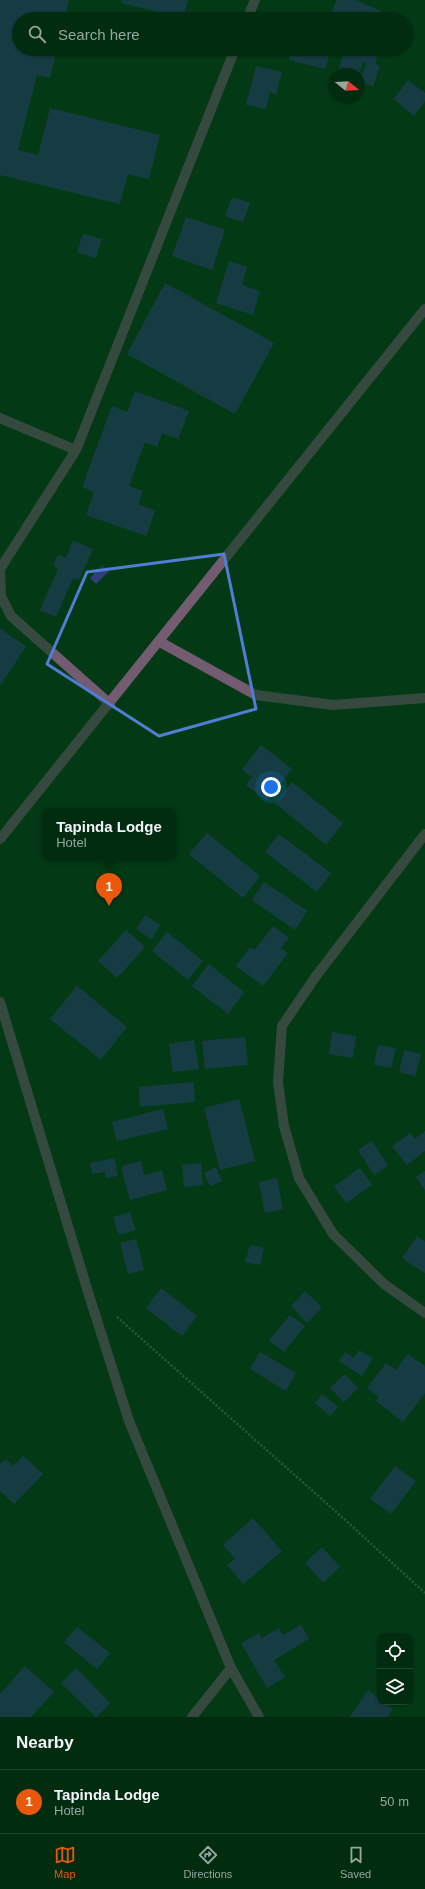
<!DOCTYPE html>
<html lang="en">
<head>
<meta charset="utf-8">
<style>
  body { margin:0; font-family:Arial,sans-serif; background:#0c3419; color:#f1f3f6 }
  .controls { position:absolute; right:12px; bottom:12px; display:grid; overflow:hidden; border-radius:8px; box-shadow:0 1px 3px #0004 }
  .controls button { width:36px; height:36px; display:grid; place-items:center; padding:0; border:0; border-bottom:1px solid #234830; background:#022c10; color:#f1f3f6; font:20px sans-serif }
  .compass { position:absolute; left:329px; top:68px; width:36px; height:36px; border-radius:50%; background:#022c10; box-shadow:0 1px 3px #0004; rotate:108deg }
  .you { position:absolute; left:271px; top:787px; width:14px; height:14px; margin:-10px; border:3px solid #fff; border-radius:50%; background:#1a73e8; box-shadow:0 0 0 6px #1a73e833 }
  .badge { display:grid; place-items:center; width:26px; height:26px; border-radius:50%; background:#ea580c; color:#fff; font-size:13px; font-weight:700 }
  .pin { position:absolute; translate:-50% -33px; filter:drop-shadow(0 1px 2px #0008) }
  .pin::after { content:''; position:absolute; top:21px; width:14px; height:12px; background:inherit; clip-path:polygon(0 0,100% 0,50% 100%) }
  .popup { position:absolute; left:42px; top:808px; width:134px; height:52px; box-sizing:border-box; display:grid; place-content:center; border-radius:8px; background:#022c10; filter:drop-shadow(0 1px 3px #0005); font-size:13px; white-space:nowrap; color:#96a79f }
  .popup b { font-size:15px; color:#f1f3f6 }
  .popup::after { content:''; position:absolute; left:50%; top:100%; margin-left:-8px; border:8px solid transparent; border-top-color:#022c10 }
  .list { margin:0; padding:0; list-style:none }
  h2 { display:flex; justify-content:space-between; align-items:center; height:52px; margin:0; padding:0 16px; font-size:17px }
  h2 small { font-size:13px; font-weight:400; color:#96a79f }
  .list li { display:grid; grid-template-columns:26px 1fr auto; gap:12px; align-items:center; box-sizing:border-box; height:64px; padding:0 16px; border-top:1px solid #234830 }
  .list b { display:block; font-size:15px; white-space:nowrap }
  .list p { margin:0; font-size:13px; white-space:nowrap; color:#96a79f }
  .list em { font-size:13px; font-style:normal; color:#96a79f }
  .icon { flex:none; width:22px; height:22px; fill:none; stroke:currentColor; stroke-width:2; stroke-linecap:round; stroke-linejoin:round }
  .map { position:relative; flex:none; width:425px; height:1717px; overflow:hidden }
  .search { position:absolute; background:#022c10; box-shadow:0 1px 3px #0004; left:12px; right:12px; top:12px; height:44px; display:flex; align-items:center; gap:10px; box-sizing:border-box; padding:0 14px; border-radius:22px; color:#96a79f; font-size:15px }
  .sheet { height:116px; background:#022c10 }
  nav { display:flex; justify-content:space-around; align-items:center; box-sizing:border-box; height:56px; border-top:1px solid #234830; background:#022c10; font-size:11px; color:#96a79f }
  nav a { display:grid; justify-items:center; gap:2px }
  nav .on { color:#ea580c }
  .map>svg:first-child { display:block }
</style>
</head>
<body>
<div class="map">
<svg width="425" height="1717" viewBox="0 0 425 1717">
  <rect width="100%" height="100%" fill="#033a15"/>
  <path fill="#2e3f7a" d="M0 0H69L65 19H19V49H57L50 78 37 75 18 150 38 155 50 108 160 135 149 179 128 174 120 204 0 175Z
    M121 0H188L183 18 121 3Z
    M337 0H356L385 13 383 19H334L329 17Z
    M292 49H331L325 69 289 60Z
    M357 49H372L379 51 375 64 380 66 373 86 360 81 366 63 363 62 359 74 337 73 344 53 354 56Z
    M256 66 282 72 276 94 270 92 266 109 246 105Z
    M408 80 425 93V101L414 116 394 99Z
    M232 197 250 203 243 222 225 216Z
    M186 217 225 230 212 270 172 256Z
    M83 234 102 239 96 258 77 252Z
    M229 261 247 267 242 285 260 291 253 315 216 303Z
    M165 283 274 343 235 414 127 354Z
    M135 391 189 411 178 439 162 433 157 447 145 442 129 486 143 491 138 504 155 511 146 536 86 515 94 492 82 487 112 406 127 412Z
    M73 540 93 549 79 580 73 578 56 617 40 610 58 569 53 566 58 555 66 558Z
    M102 565 109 571 96 584 90 578Z
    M0 629 26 646 0 686Z
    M261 745 292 769 267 801 246 785 252 777 242 770Z
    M292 782 343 823 326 845 275 803Z
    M207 833 260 876 243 898 189 854Z
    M279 834 331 873 317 892 265 852Z
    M264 882 307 911 295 930 252 900Z
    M145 915 160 925 152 939 136 929Z
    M273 926 289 938 281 948 288 953 263 986 236 966 250 947 255 950Z
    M126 930 145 947 117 978 98 961Z
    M167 932 203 961 188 980 152 951Z
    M209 964 244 992 228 1014 192 986Z
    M77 986 127 1027 101 1060 50 1019Z
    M332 1032 356 1036 353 1058 329 1054Z
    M245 1037 248 1065 205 1069 202 1041Z
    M194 1040 199 1069 173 1072 169 1044Z
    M378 1045 396 1048 391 1068 374 1065Z
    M404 1050 421 1054 415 1076 399 1072Z
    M194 1082 195 1102 140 1107 139 1087Z
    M239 1099 255 1161 220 1170 204 1108Z
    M163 1109 168 1129 117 1141 112 1122Z
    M425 1131V1151L407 1165 392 1146 410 1133 415 1139Z
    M372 1141 388 1166 374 1175 358 1150Z
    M114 1158 118 1176 106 1178 105 1172 92 1174 90 1163Z
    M141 1161 144 1175 162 1170 167 1190 130 1200 121 1166Z
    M201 1163 203 1185 184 1187 182 1165Z
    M216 1167 222 1181 210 1186 204 1173Z
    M360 1168 372 1185 346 1203 334 1186Z
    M425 1171V1190L416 1177Z
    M277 1178 283 1209 265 1213 259 1182Z
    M130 1212 136 1230 119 1235 113 1217Z
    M417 1236 425 1242V1273L402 1258Z
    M136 1239 144 1270 128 1274 120 1243Z
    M250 1245 264 1248 260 1265 245 1262Z
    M161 1288 197 1316 182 1336 146 1308Z
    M305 1291 322 1307 307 1323 291 1306Z
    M290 1315 305 1326 284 1352 269 1341Z
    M359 1350 373 1358 362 1376 339 1361 345 1352 354 1358Z
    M260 1352 296 1373 286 1391 250 1369Z
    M408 1354 425 1366V1393L403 1422 376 1401 379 1397 367 1388 386 1363 396 1370Z
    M345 1374 358 1388 344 1402 330 1388Z
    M322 1394 338 1407 330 1416 315 1403Z
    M23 1456 43 1474 14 1504 0 1491V1464L6 1459 13 1466Z
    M395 1466 416 1481 391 1514 370 1499Z
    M253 1518 282 1551 243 1584 227 1565 235 1559 223 1545Z
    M322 1547 340 1567 323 1583 305 1563Z
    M301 1625 309 1639 274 1660 285 1677 267 1688 241 1643 259 1633 262 1638 279 1628 283 1635Z
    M77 1627 110 1653 97 1669 64 1642Z
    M25 1666 54 1692 31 1717H0V1694Z
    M76 1668 110 1703 96 1717 61 1683Z
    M368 1690 380 1699V1702H384L393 1709 387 1717H350Z"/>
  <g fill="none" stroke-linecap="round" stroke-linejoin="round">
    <path stroke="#51805e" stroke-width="2.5" stroke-dasharray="2 2" stroke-linecap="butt" d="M117 1317 343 1518 425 1593"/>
    <path stroke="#735b71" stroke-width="10" d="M247 19 255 0
      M0 418 76 450
      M160 642 256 695 333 705 425 698
      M110 704 11 616 1 596 0 569 76 450 235 49
      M425 834 316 976 282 1026 278 1082 284 1126 299 1178 333 1234 384 1284 425 1313
      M0 839 425 309
      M0 1002 88 1292 129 1421 231 1668 259 1717
      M192 1717 231 1668"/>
  </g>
  <path d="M0 0H425V1717H0ZM224 554 256 709 159 736 47 664 87 572Z" fill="#033a15" fill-opacity=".55" fill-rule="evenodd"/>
  <path fill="none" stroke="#517dd5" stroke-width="3" stroke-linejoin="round" d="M224 554 256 709 159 736 47 664 87 572Z"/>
</svg>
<div class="controls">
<button><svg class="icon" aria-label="locate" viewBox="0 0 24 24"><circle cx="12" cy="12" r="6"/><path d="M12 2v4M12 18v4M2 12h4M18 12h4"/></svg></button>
<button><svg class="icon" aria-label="layers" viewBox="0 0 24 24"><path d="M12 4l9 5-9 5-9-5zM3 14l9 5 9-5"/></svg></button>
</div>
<svg class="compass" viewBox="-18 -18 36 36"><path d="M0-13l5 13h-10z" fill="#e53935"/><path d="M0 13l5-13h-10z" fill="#96a79f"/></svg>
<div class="you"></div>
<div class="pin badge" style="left:109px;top:906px">1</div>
<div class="popup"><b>Tapinda Lodge</b>Hotel</div>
<div class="search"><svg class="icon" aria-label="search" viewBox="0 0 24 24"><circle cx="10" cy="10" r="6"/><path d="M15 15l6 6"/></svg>Search here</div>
</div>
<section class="sheet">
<h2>Nearby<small></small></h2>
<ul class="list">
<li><span class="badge">1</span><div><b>Tapinda Lodge</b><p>Hotel</p></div><em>50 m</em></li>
</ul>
</section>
<nav>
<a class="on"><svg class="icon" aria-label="map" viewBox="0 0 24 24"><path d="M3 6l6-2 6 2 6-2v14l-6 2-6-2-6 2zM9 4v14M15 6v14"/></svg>Map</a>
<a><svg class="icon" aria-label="directions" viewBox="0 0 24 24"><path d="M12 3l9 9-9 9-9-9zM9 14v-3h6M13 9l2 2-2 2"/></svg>Directions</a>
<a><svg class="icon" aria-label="saved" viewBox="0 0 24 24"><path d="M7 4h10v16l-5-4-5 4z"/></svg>Saved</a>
</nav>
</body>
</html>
